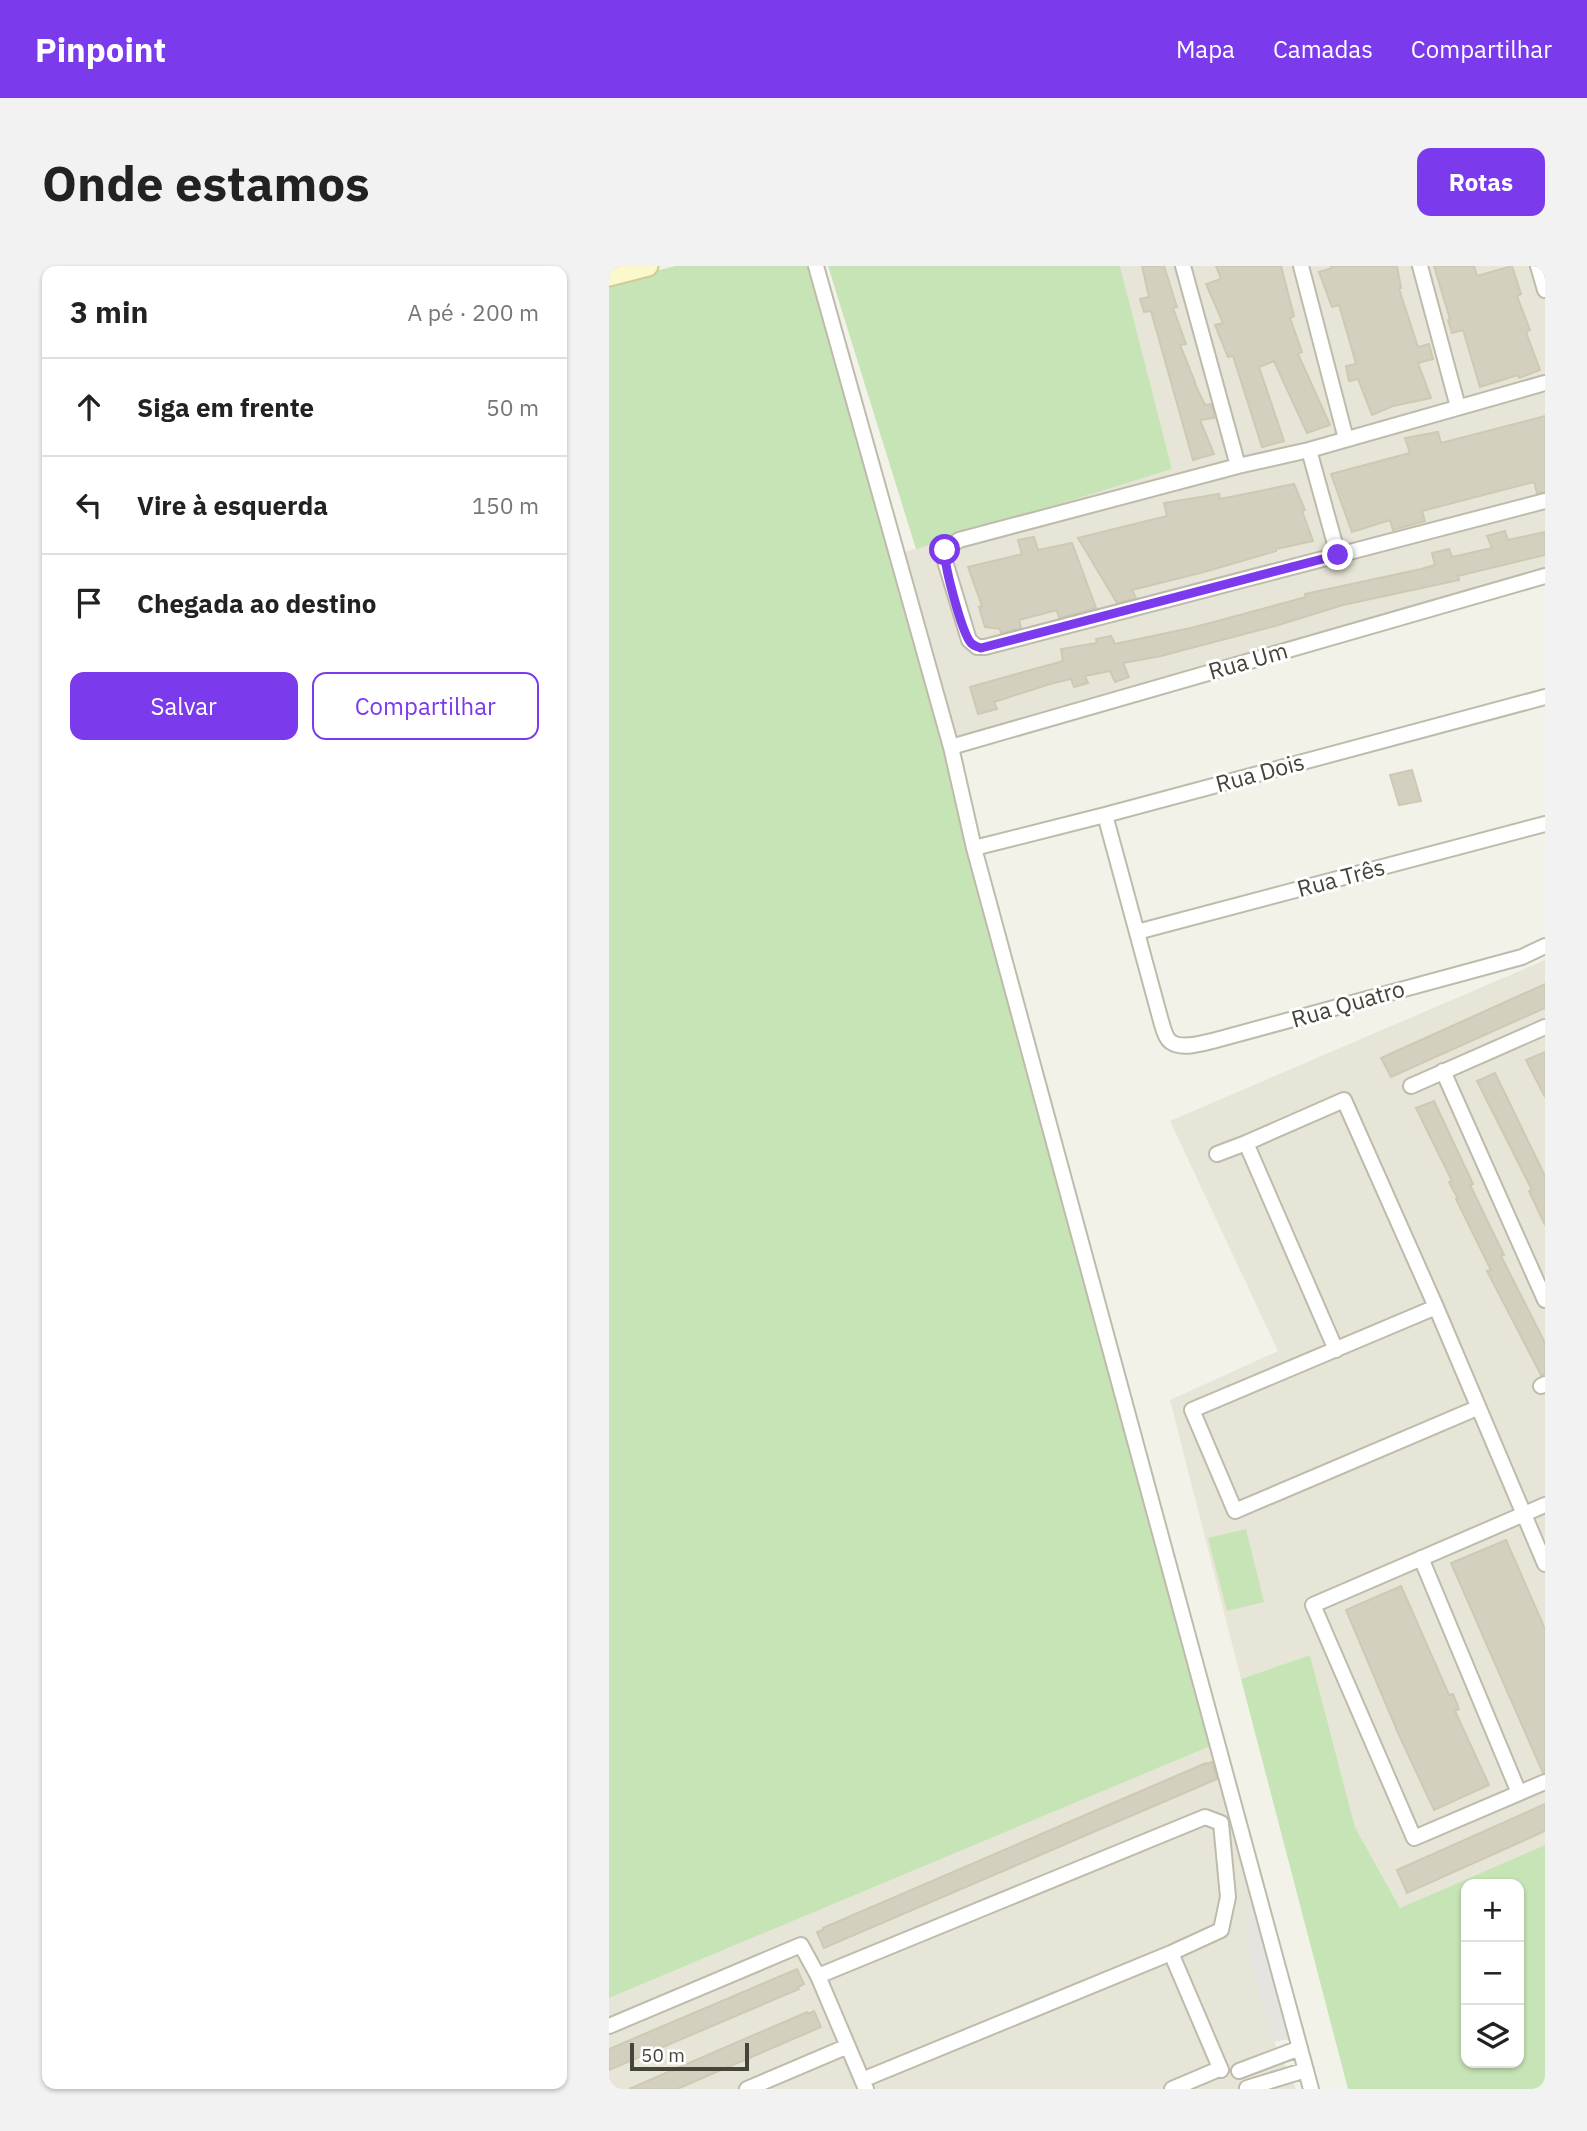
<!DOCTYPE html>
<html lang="pt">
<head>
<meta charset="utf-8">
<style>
  body { margin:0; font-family:"IBM Plex Sans",sans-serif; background:#f2f2f2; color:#222 }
  .controls { position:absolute; right:21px; bottom:21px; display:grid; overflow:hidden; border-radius:14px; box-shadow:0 2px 5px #0004 }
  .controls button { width:63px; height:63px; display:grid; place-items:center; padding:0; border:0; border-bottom:2px solid #e0e0e0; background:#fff; color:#222; font:35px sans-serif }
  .scale { position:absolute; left:21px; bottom:18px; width:119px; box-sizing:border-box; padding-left:7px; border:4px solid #464338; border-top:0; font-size:19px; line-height:24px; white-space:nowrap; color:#464338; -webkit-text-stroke:5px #fff; paint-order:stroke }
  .stop { position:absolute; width:21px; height:21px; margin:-16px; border:5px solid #7c3aed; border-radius:50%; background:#fff }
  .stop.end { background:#7c3aed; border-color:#fff; box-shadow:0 2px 7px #0008 }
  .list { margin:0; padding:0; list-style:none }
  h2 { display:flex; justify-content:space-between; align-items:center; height:91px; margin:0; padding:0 28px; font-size:30px }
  h2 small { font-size:23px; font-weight:400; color:#767676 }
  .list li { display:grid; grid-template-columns:46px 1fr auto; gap:21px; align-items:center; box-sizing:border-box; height:98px; padding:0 28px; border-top:2px solid #e0e0e0 }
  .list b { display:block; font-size:26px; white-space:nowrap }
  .list em { font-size:23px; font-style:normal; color:#767676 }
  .actions { display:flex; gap:14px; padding:21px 28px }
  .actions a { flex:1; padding:16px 0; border:2px solid #7c3aed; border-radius:14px; text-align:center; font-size:24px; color:#7c3aed }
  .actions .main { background:#7c3aed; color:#fff }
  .icon { flex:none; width:38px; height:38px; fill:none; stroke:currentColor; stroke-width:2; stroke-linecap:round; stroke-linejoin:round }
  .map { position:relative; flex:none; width:936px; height:1823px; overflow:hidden; border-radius:14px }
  header { display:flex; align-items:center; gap:42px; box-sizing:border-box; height:98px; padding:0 35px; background:#7c3aed; color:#fff }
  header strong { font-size:33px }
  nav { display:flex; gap:38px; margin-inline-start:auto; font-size:24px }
  .intro { display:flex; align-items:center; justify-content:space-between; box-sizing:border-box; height:168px; padding:0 42px }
  h1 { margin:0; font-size:49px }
  .button { padding:18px 32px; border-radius:14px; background:#7c3aed; color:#fff; font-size:24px; font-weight:700 }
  main { display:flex; gap:42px; padding:0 42px }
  aside { flex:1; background:#fff; border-radius:14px; box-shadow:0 2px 5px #0004 }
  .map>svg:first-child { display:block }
</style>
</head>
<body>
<header>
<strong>Pinpoint</strong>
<nav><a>Mapa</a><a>Camadas</a><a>Compartilhar</a></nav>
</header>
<div class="intro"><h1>Onde estamos</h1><a class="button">Rotas</a></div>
<main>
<aside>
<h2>3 min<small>A pé · 200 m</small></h2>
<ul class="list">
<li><svg class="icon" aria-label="ahead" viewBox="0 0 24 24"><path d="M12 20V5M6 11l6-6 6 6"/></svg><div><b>Siga em frente</b></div><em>50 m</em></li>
<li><svg class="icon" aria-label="left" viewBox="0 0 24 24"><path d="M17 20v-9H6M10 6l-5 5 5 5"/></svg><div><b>Vire à esquerda</b></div><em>150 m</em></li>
<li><svg class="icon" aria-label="arrive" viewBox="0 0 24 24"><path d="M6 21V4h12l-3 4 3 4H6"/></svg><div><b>Chegada ao destino</b></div></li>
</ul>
<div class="actions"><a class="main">Salvar</a><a>Compartilhar</a></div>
</aside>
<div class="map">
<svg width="936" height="1823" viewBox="0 0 936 1823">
  <rect width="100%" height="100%" fill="#f3f2e9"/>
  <path fill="#e7e5d7" d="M511 0H936V309L342 481 289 288 563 203Z
    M936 694V1579L791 1642 746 1561 701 1389 632 1413 561 1134 669 1085 561 855Z
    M604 1479 644 1623 637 1671 665 1776 687 1823H0V1732Z"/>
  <path fill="#c6e4b5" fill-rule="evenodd" d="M66 0H198L337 484 604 1479 0 1732V17Z
    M219 0H511L563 203 307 283Z
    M637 1263 655 1336 618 1345 599 1272Z
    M701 1389 746 1561 791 1642 936 1579V1823H739L632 1413ZM857 1618H910V1797H857Z"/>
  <path fill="#e5e4e0" d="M644 1623 685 1772 665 1776 637 1671Z"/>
  <path fill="#d4d0bf" stroke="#cec9b3" stroke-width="2" d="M533 0H555L568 41 564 42 577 78 571 79 586 116H585L596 139 602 138 604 144 605 152 591 154 605 188 584 194 542 45 535 46 531 33 540 31Z
    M607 0H672L685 50 681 52 693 86 689 88 721 159 698 167 665 95 650 101 675 175 653 181 624 90 619 91 606 59 614 57 597 18 612 13Z
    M722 0H788L792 22 790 23 809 81 820 78 824 93 809 97 822 132 784 140 763 149 749 113 740 115 737 100 747 98 742 80 730 39 723 41 710 6 723 2Z
    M825 0H865L868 10 903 0 912 28 908 30 921 64 917 66 931 104 910 112 909 109 871 121 854 64 843 67 839 54 841 53Z
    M936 150V226L928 227 925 216 813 245 816 255 784 264 781 254 743 266 722 208 801 187 796 172 829 166 832 177Z
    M685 218 696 244 693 245 704 275 667 283V285L595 306 523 324 527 332 508 337 469 272 558 250 555 237 610 228 611 233Z
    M896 265 899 274 936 266V289L849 310 850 314 734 339 666 360 552 390 514 397 520 411 506 416 501 405 476 410 479 417 465 421 462 413 441 418 385 436 388 443 369 448 361 421 454 395 452 383 488 377 487 373 502 370 506 378 586 361 697 331 696 328 812 303 826 299 823 287 840 283 843 291 883 282 878 270Z
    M425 271 429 284 463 277 487 342 450 352 448 344 410 354 412 362 392 367 391 363 376 361 370 341 373 340 359 301 413 288 409 274Z
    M803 504 812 535 790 539 781 509Z
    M936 718V742L782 811 772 792Z
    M936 786V831L917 794Z
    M886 807 936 910V959L920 925 923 924 868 815Z
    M825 835 864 918 861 919 895 989 892 990 936 1077V1108L932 1109 878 1005 882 1004 847 933H849L840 916 843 915 807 842Z
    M897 1274 936 1363V1507H934L842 1297Z
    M792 1320 840 1429 844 1428 850 1443 846 1445 880 1519 825 1544 790 1469 737 1344Z
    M603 1496 608 1513 215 1682 208 1666 214 1664V1662L597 1497 598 1498Z
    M936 1538V1565L798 1627 788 1604Z
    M188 1703 195 1718 189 1721 190 1723 0 1804V1783Z
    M205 1745 212 1761 68 1823H20L198 1746 199 1748Z"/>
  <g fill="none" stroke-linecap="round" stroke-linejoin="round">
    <defs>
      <path id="street" d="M207 0 342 481 365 582 702 1823
        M574 0 629 200
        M692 0 737 173
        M811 0 849 141
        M929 0 936 24
        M936 117 700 184 629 200 350 274 336 284 335 292 360 374 368 381H376L936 235
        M700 184 729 289
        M342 481 936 310
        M496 549 552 755C554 761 556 772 562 776 573 784 595 777 607 774L913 691 936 680
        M365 582 496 549 936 431
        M528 666 936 558
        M834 805 936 1034
        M802 820 936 761
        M608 888 637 877
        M827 1041 583 1144 626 1245 868 1142
        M727 1084 637 877 735 834 827 1041 936 1298
        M932 1120 936 1118
        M936 1239 704 1339 805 1572 936 1516
        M812 1292 910 1527
        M562 1687 612 1804 610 1803 563 1823
        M209 1710 596 1551 612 1557 619 1631 612 1664 562 1687 253 1814
        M0 1760 192 1679 209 1710 257 1823
        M630 1805 691 1782
        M638 1822 697 1804
        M138 1823 239 1780"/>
      <path id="secondary" d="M0 10 39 0"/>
    </defs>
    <use href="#street" stroke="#bebbac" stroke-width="18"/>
    <use href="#secondary" stroke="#cfcb9c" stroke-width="23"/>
    <use href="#street" stroke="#fff" stroke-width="14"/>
    <use href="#secondary" stroke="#fbf8cc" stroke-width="19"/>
  </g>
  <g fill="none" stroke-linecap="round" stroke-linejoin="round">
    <path stroke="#7c3aed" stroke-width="9" d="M336 284C334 297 353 367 362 377 366 381 367 380 372 382L729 289"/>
  </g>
  <g text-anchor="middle" stroke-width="6" stroke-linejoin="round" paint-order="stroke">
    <g font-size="23" fill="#464338" stroke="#fff">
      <text transform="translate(639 395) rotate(-16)" y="8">Rua Um</text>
      <text transform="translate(651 507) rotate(-15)" y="8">Rua Dois</text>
      <text transform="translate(732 612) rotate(-15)" y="8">Rua Três</text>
      <text transform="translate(739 738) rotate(-16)" y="8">Rua Quatro</text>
    </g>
  </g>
</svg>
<div class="controls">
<button>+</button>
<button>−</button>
<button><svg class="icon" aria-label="layers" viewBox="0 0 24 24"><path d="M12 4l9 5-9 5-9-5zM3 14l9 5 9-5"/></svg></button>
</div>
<div class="scale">50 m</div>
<div class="stop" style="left:336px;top:284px"></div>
<div class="stop end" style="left:729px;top:289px"></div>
</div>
</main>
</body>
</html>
